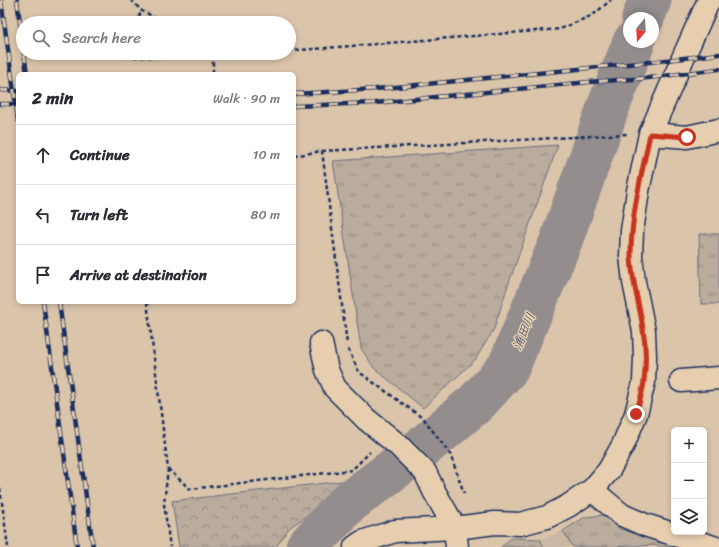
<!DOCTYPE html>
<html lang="en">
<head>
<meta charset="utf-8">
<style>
  body { margin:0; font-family:Sriracha,"Klee One",sans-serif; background:#f7f7f7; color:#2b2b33 }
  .controls { position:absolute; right:12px; bottom:12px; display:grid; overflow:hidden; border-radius:6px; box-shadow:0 2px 6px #0003 }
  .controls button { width:36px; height:36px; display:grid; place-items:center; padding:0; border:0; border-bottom:1px solid #e1e1e2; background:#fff; color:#2b2b33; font:20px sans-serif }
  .compass { position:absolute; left:623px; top:12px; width:36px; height:36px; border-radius:50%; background:#fff; box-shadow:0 2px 6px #0003; rotate:198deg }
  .stop { position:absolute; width:12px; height:12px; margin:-9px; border:3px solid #c8321e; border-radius:50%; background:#fff }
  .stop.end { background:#c8321e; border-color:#fff; box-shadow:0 1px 4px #0008 }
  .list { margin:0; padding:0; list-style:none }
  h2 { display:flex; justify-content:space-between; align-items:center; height:52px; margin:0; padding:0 16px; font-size:17px }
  h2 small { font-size:13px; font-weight:400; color:#7c7c81 }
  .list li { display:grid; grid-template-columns:26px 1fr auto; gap:12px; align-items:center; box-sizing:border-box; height:60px; padding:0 16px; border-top:1px solid #e1e1e2 }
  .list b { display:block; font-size:15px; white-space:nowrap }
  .list em { font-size:13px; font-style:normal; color:#7c7c81 }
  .icon { flex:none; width:22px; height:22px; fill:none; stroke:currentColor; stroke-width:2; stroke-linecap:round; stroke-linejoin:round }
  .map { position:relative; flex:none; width:719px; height:547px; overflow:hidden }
  .search { position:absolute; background:#fff; box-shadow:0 2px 6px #0003; left:16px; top:16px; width:280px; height:44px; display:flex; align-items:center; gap:10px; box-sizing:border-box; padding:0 14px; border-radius:22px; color:#7c7c81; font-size:15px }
  .panel { position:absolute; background:#fff; box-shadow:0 2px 6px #0003; left:16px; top:72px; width:280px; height:232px; border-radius:6px }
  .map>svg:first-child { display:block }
</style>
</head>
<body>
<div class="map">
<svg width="719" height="547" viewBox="0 0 719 547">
  <defs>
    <pattern id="grass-tufts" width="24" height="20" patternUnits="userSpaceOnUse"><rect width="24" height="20" fill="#baac9d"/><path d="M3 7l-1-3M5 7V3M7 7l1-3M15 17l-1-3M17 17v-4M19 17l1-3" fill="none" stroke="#968c83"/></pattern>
    <pattern id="park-crowns" width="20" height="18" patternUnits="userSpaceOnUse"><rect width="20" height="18" fill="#baac9d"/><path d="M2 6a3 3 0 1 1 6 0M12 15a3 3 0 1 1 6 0" fill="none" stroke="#968c83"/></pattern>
  </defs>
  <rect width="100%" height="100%" fill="#dac4aa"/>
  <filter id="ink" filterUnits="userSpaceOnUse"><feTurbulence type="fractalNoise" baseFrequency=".025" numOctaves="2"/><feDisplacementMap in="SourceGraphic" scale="8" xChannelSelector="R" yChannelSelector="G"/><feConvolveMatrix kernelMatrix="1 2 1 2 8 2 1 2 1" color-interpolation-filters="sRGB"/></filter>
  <g filter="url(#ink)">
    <path fill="#cbb8a4" d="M604 515 620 529 678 547H501L511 538 541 539 563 531 585 517Z"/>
    <path fill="url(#grass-tufts)" stroke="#6a6e7e" d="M558 145 506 291 494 329 475 360 423 408 374 368 361 348 333 161Z
      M699 234H719V304H701Z
      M604 515 620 529 678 547H661L658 545 609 547H573L563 531 585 517Z
      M511 538 540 539 544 547H501Z"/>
    <path fill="url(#park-crowns)" stroke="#6a6e7e" d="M351 480 339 493 289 528 276 547H179L172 501Z"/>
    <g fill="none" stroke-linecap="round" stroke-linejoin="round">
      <path stroke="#948d8e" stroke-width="43" d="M643 18 650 0
        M307 547 347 504 422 448 476 403 508 368 561 241 609 105 634 42"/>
      <defs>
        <path id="minor" d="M709 0 683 58 650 134 687 137 719 130
          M321 343 327 370 335 388 366 419 398 445 425 472 434 491 455 528
          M681 381 719 378
          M592 490 622 515 645 525 713 547
          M355 547 362 542 395 531 455 528 495 523 520 524 547 517 568 506 592 490 609 470 623 445 636 414 644 382 645 357 644 331 634 282 631 256 632 231 638 191 650 134"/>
        <path id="tertiary" d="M455 528 457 547"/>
      </defs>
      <use href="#minor" stroke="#1b2f5e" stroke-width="25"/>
      <use href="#tertiary" stroke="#1b2f5e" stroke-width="25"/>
      <path stroke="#1b2f5e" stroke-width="2.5" stroke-dasharray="4 3" stroke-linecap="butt" d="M131 0 142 11 166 23
        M135 23 142 11
        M289 51 560 29 593 15 611 0
        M117 53 116 56 132 57H213V74
        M322 151 627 134
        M294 156 322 151 347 344
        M147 302 168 469 190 489 352 470 370 452
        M348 349 359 372 424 419 450 454 464 493
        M168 469 164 504 170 547
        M0 488 8 547"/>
      <use href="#minor" stroke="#e6ceaf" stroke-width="22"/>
      <use href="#tertiary" stroke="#e6ceaf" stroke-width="22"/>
      <defs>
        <path id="rail" d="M1 0 18 120
          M17 0 23 45
          M24 53 27 74
          M0 90 18 91
          M294 94 376 89 649 62 719 54
          M0 104H18
          M294 106 375 103 589 82 648 78 719 69
          M43 302 77 547
          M59 302 93 547"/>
      </defs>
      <use href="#rail" stroke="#1b2f5e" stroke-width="4.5"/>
      <use href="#rail" stroke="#e6ceaf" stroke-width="3" stroke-dasharray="9" stroke-linecap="butt"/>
    </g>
  </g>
  <g fill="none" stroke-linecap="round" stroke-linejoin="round" filter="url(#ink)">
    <path stroke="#c8321e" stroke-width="5" d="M636 414C639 403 643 392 644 381 646 365 646 346 643 329 640 305 631 280 631 254 631 214 642 173 650 134L687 137"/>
  </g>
  <g text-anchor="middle" stroke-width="3" stroke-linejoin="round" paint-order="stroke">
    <g font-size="13" font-style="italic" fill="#334268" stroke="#e6ceaf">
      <text transform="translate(523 331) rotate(-67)" y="5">浦田川</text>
    </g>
  </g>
</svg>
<div class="controls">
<button>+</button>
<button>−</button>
<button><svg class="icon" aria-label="layers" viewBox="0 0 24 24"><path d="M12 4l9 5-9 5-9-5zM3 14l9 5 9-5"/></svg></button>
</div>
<svg class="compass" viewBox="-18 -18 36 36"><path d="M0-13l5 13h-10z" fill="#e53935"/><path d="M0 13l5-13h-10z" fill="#7c7c81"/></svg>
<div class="stop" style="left:687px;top:137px"></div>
<div class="stop end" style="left:636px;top:414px"></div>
<div class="search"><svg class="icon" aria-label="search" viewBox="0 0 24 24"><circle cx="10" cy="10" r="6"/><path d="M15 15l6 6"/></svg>Search here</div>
<section class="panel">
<h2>2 min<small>Walk · 90 m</small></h2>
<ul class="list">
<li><svg class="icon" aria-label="ahead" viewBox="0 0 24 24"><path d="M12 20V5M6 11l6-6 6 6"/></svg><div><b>Continue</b></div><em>10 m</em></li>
<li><svg class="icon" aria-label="left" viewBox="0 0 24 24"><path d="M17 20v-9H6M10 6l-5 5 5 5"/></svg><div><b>Turn left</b></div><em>80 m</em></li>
<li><svg class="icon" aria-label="arrive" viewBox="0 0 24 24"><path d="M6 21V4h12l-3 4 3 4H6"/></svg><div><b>Arrive at destination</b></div></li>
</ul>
</section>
</div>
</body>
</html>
